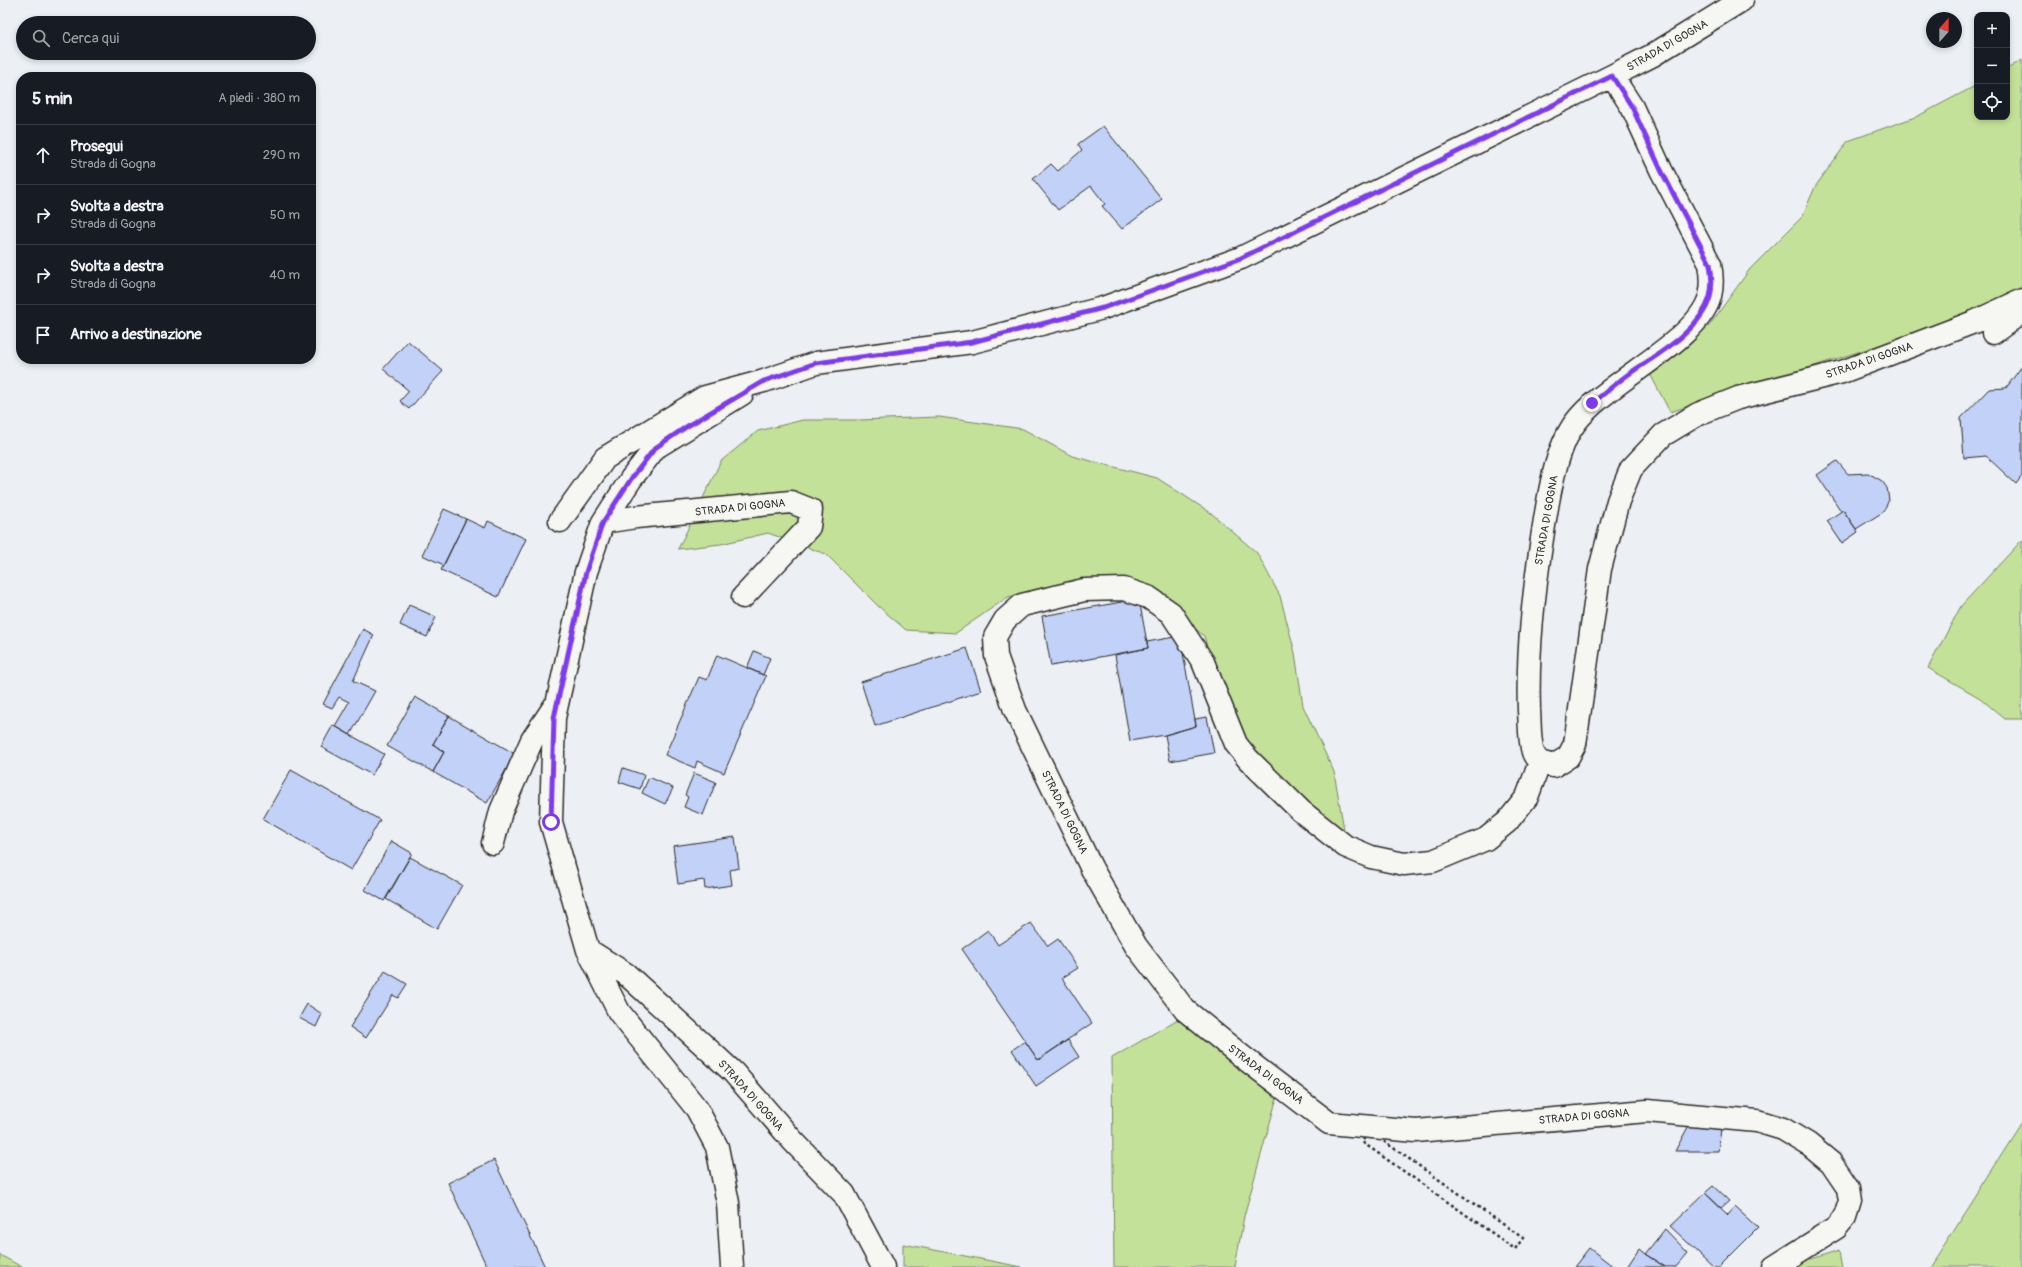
<!DOCTYPE html>
<html lang="it">
<head>
<meta charset="utf-8">
<style>
  body { margin:0; font-family:Pangolin,sans-serif; background:#242831; color:#f1f3f6 }
  .controls { position:absolute; right:12px; top:12px; display:grid; overflow:hidden; border-radius:8px; box-shadow:0 2px 6px #0003 }
  .controls button { width:36px; height:36px; display:grid; place-items:center; padding:0; border:0; border-bottom:1px solid #363941; background:#171b24; color:#f1f3f6; font:20px sans-serif }
  .compass { position:absolute; left:1926px; top:12px; width:36px; height:36px; border-radius:50%; background:#171b24; box-shadow:0 2px 6px #0003; rotate:21deg }
  .stop { position:absolute; width:12px; height:12px; margin:-9px; border:3px solid #7c3aed; border-radius:50%; background:#fff }
  .stop.end { background:#7c3aed; border-color:#fff; box-shadow:0 1px 4px #0008 }
  .list { margin:0; padding:0; list-style:none }
  h2 { display:flex; justify-content:space-between; align-items:center; height:52px; margin:0; padding:0 16px; font-size:17px }
  h2 small { font-size:13px; font-weight:400; color:#9ea1a6 }
  .list li { display:grid; grid-template-columns:26px 1fr auto; gap:12px; align-items:center; box-sizing:border-box; height:60px; padding:0 16px; border-top:1px solid #363941 }
  .list b { display:block; font-size:15px; white-space:nowrap }
  .list p { margin:0; font-size:13px; white-space:nowrap; color:#9ea1a6 }
  .list em { font-size:13px; font-style:normal; color:#9ea1a6 }
  .icon { flex:none; width:22px; height:22px; fill:none; stroke:currentColor; stroke-width:2; stroke-linecap:round; stroke-linejoin:round }
  .map { position:relative; flex:none; width:2022px; height:1267px; overflow:hidden }
  .search { position:absolute; background:#171b24; box-shadow:0 2px 6px #0003; left:16px; top:16px; width:300px; height:44px; display:flex; align-items:center; gap:10px; box-sizing:border-box; padding:0 14px; border-radius:22px; color:#9ea1a6; font-size:15px }
  .panel { position:absolute; background:#171b24; box-shadow:0 2px 6px #0003; left:16px; top:72px; width:300px; height:292px; border-radius:16px }
  .map>svg:first-child { display:block }
</style>
</head>
<body>
<div class="map">
<svg width="2022" height="1267" viewBox="0 0 2022 1267">
  <rect width="100%" height="100%" fill="#eceff3"/>
  <filter id="ink" filterUnits="userSpaceOnUse"><feTurbulence type="fractalNoise" baseFrequency=".025" numOctaves="2"/><feDisplacementMap in="SourceGraphic" scale="8" xChannelSelector="R" yChannelSelector="G"/><feConvolveMatrix kernelMatrix="1 2 1 2 8 2 1 2 1" color-interpolation-filters="sRGB"/></filter>
  <g filter="url(#ink)">
    <path fill="#c4e199" stroke="#788662" d="M2022 60V292L1996 308 1670 412 1649 372 1709 326 1750 269 1802 217 1815 187 1848 141 1918 116 1977 85V117H2007V69Z
      M939 417 1023 429 1072 456 1157 478 1211 513 1257 553 1280 596 1295 653 1303 706 1334 772 1346 841 1231 731 1204 636 1160 599 1108 579 1045 587 1008 597 956 633 906 630 877 605 826 554 768 533 721 544 678 549 721 461 758 431 803 420H860Z
      M2022 540V719H2005L1980 698 1928 668 1961 606Z
      M1178 1019 1244 1058 1279 1090 1244 1216 1235 1267H1114L1112 1058Z
      M2022 1122V1267H1929Z
      M903 1244 1022 1267H903Z
      M1839 1250 1842 1267H1786Z
      M0 1255 20 1266 22 1267H0Z"/>
    <path fill="#c2d1f8" stroke="#2b2b2b" d="M1103 126 1162 199 1122 229 1102 206 1105 204 1091 186 1058 210 1033 179 1051 164 1058 171 1082 150 1078 144Z
      M408 341 443 371 409 409 400 401 409 391 383 369Z
      M2022 366V476L2016 484 1986 456 1964 458 1961 418 1989 389 2006 388Z
      M1837 461 1848 474 1868 473 1882 481 1887 488 1889 500 1883 512 1856 529 1843 510 1841 511 1817 475Z
      M444 509 466 519 444 565 422 555Z
      M1843 510 1858 532 1842 543 1827 521Z
      M466 519 485 528 488 521 526 539 498 597 441 570Z
      M1139 599 1148 648 1051 666 1042 616Z
      M409 605 436 617 427 637 400 625Z
      M363 629 374 635 353 681 375 691 350 735 335 726 349 702 339 697 332 708 323 704Z
      M1180 636 1196 726 1165 735 1130 741 1115 655 1148 648 1147 642Z
      M967 648 981 691 875 726 861 682Z
      M754 651 770 658 763 675 747 668Z
      M717 655 766 676 724 773 697 761 695 768 665 755 699 677 707 680Z
      M415 697 449 716 433 744 444 752 433 772 387 746Z
      M449 716 515 754 487 803 433 772 444 752 433 744Z
      M1207 717 1214 753 1170 761 1165 735 1196 726 1195 719Z
      M333 725 384 754 372 775 321 747Z
      M623 768 644 775 640 789 619 782Z
      M291 770 380 820 351 870 263 819Z
      M694 773 716 782 703 815 684 807 688 797 685 795Z
      M649 777 673 788 665 804 642 793Z
      M735 837 739 868 730 870 732 885 705 889 704 880 678 884 673 846Z
      M391 841 412 853 384 901 365 890Z
      M410 857 462 885 437 929 386 899Z
      M1031 923 1048 946 1058 939 1078 968 1062 978 1092 1023 1038 1060 962 949 988 930 998 945Z
      M385 971 407 984 398 998 393 995 366 1038 350 1027Z
      M307 1004 322 1014 316 1027 299 1018Z
      M1068 1040 1079 1057 1036 1086 1012 1050 1025 1041 1038 1060Z
      M1693 1118 1722 1122 1718 1151H1675Z
      M494 1160 545 1267H487L448 1183Z
      M1713 1186 1729 1201 1721 1208 1705 1193Z
      M1705 1193 1728 1215 1735 1207 1758 1228 1719 1267H1714L1670 1226Z
      M1665 1229 1688 1253 1676 1267H1665L1645 1254Z
      M1589 1248 1614 1267H1574Z
      M1639 1249 1645 1254 1665 1267H1627Z"/>
    <g fill="none" stroke-linecap="round" stroke-linejoin="round">
      <defs>
        <path id="minor" d="M1612 76 1632 107 1661 170 1710 264C1712 275 1713 285 1710 296 1698 342 1606 381 1575 423 1555 450 1548 500 1543 532 1534 591 1527 650 1529 710 1530 723 1529 740 1533 752 1534 756 1537 759 1540 762L1553 766 1568 757 1575 744 1600 569 1618 501 1631 469 1663 435 1698 414 1738 398 1842 372 1974 322 2022 300
          M1993 333 2022 312 2021 307
          M560 521 605 458 705 397 764 381 816 363 972 342 1103 308 1241 258 1612 76 1653 55 1742 0
          M603 522 636 517 791 502 811 510 809 527 743 597
          M1540 762 1527 797 1507 822 1486 839 1433 861 1404 864 1371 857 1345 846 1301 811 1248 759 1236 744 1203 662 1171 613 1148 597 1124 589 1084 590 1022 605 1005 620 995 637 996 656 1015 710 1092 869 1136 946 1185 1010 1244 1058 1329 1123 1416 1131 1647 1111 1757 1121 1783 1129 1808 1144 1831 1163 1848 1188 1850 1201 1845 1217 1836 1228 1774 1267
          M493 843 501 811 532 740 554 707
          M588 950 626 974 733 1072 793 1141 844 1194 883 1267
          M732 1267 728 1203 717 1147 697 1109 619 1012 588 950 551 822 554 718 586 572 603 522 631 479 655 448 742 394"/>
      </defs>
      <use href="#minor" stroke="#2b2b2b" stroke-width="25"/>
      <path stroke="#2b2b2b" stroke-width="2.5" stroke-dasharray="3 3" stroke-linecap="butt" d="M1369 1131 1523 1238 1515 1249 1362 1142Z"/>
      <use href="#minor" stroke="#f6f6f2" stroke-width="22"/>
    </g>
  </g>
  <g fill="none" stroke-linecap="round" stroke-linejoin="round" filter="url(#ink)">
    <path stroke="#7c3aed" stroke-width="5" d="M551 822 554 718 586 572 603 522 631 479 655 448 689 425 764 381 816 363 972 342 1103 308 1241 258 1612 76 1632 107 1661 170 1710 264C1712 275 1713 285 1710 297 1700 332 1654 356 1626 376 1614 385 1604 394 1592 403"/>
  </g>
  <g text-anchor="middle" stroke-width="3.5" stroke-linejoin="round" paint-order="stroke">
    <g font-size="11" fill="#2b2b2b" stroke="#f6f6f2">
      <text transform="translate(1667 45) rotate(-30)" y="4">STRADA DI GOGNA</text>
      <text transform="translate(1869 360) rotate(-19)" y="4">STRADA DI GOGNA</text>
      <text transform="translate(740 507) rotate(-6)" y="4">STRADA DI GOGNA</text>
      <text transform="translate(1546 520) rotate(-80)" y="4">STRADA DI GOGNA</text>
      <text transform="translate(1065 812) rotate(64)" y="4">STRADA DI GOGNA</text>
      <text transform="translate(1266 1074) rotate(37)" y="4">STRADA DI GOGNA</text>
      <text transform="translate(751 1095) rotate(48)" y="4">STRADA DI GOGNA</text>
      <text transform="translate(1584 1116) rotate(-5)" y="4">STRADA DI GOGNA</text>
    </g>
  </g>
</svg>
<div class="controls">
<button>+</button>
<button>−</button>
<button><svg class="icon" aria-label="locate" viewBox="0 0 24 24"><circle cx="12" cy="12" r="6"/><path d="M12 2v4M12 18v4M2 12h4M18 12h4"/></svg></button>
</div>
<svg class="compass" viewBox="-18 -18 36 36"><path d="M0-13l5 13h-10z" fill="#e53935"/><path d="M0 13l5-13h-10z" fill="#9ea1a6"/></svg>
<div class="stop" style="left:551px;top:822px"></div>
<div class="stop end" style="left:1592px;top:403px"></div>
<div class="search"><svg class="icon" aria-label="search" viewBox="0 0 24 24"><circle cx="10" cy="10" r="6"/><path d="M15 15l6 6"/></svg>Cerca qui</div>
<section class="panel">
<h2>5 min<small>A piedi · 380 m</small></h2>
<ul class="list">
<li><svg class="icon" aria-label="ahead" viewBox="0 0 24 24"><path d="M12 20V5M6 11l6-6 6 6"/></svg><div><b>Prosegui</b><p>Strada di Gogna</p></div><em>290 m</em></li>
<li><svg class="icon" aria-label="right" viewBox="0 0 24 24"><path d="M7 20v-9h11M14 6l5 5-5 5"/></svg><div><b>Svolta a destra</b><p>Strada di Gogna</p></div><em>50 m</em></li>
<li><svg class="icon" aria-label="right" viewBox="0 0 24 24"><path d="M7 20v-9h11M14 6l5 5-5 5"/></svg><div><b>Svolta a destra</b><p>Strada di Gogna</p></div><em>40 m</em></li>
<li><svg class="icon" aria-label="arrive" viewBox="0 0 24 24"><path d="M6 21V4h12l-3 4 3 4H6"/></svg><div><b>Arrivo a destinazione</b></div></li>
</ul>
</section>
</div>
</body>
</html>
